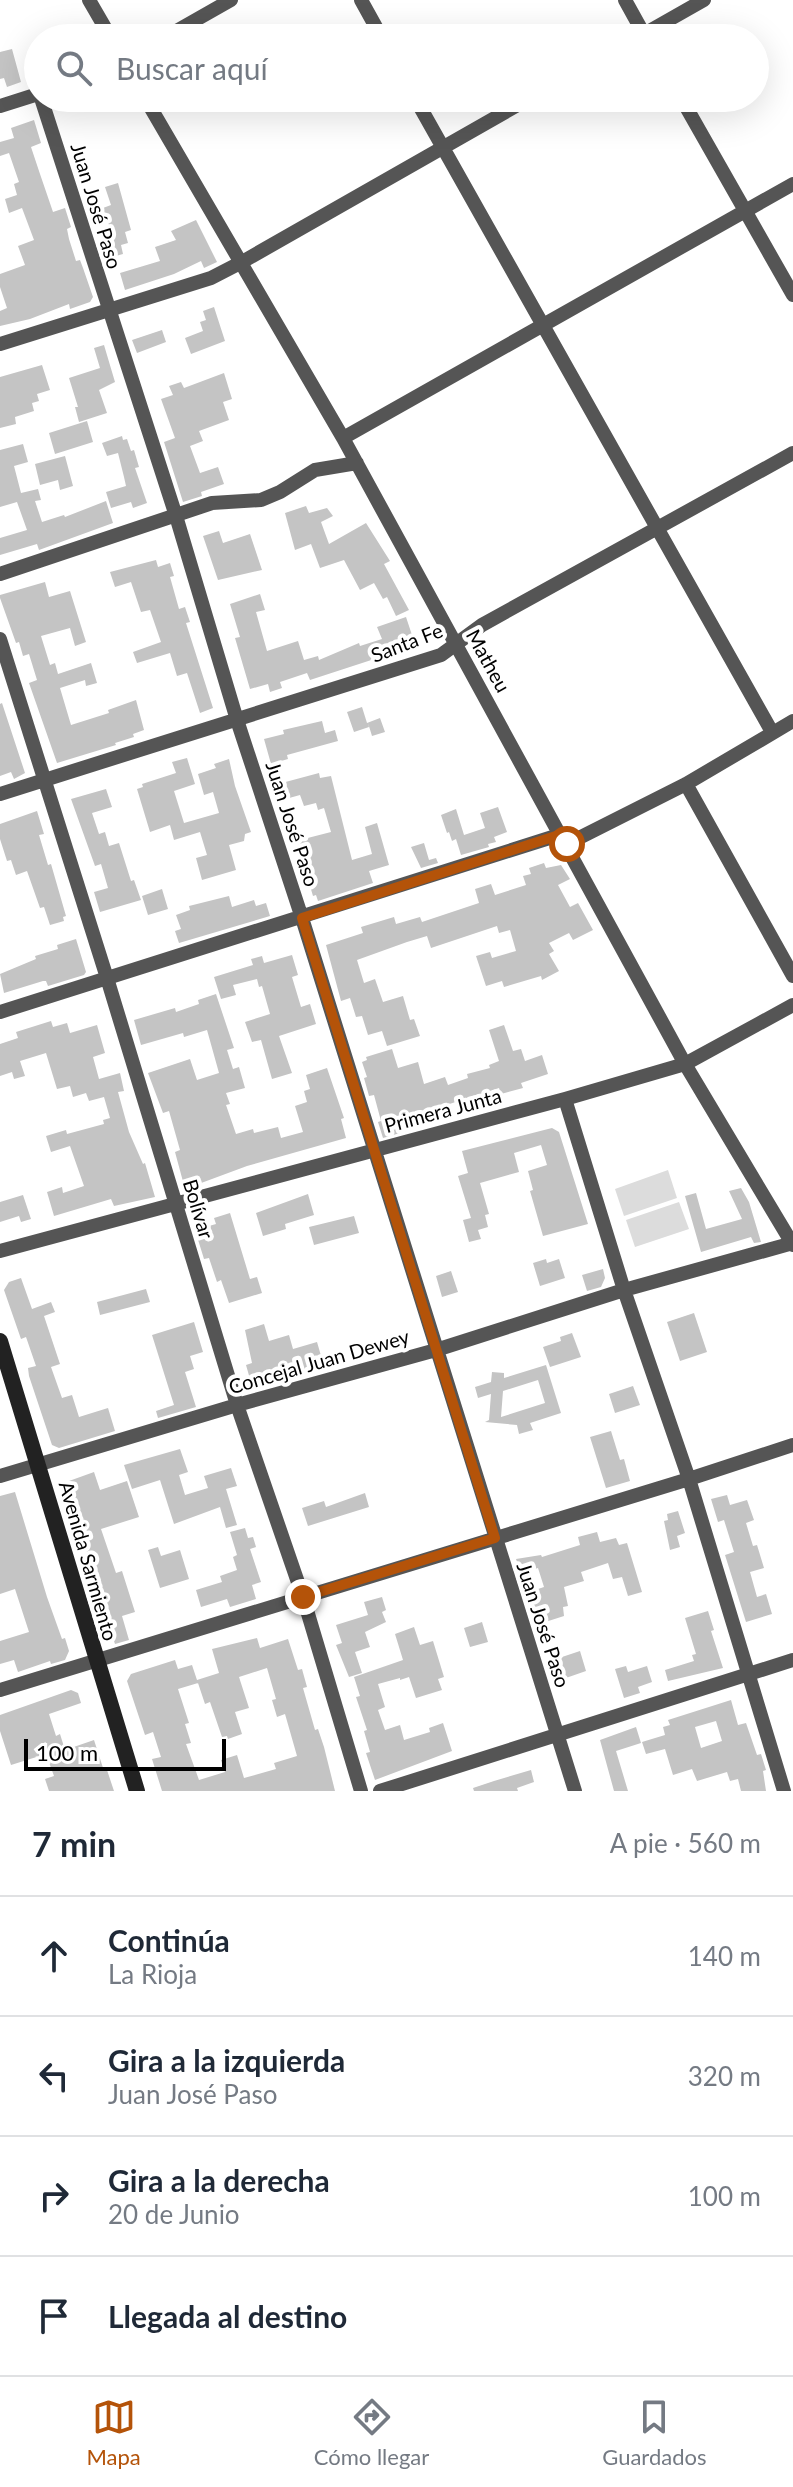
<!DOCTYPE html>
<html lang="es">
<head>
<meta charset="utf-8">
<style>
  body { margin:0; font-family:Lato,sans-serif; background:#f2f2f3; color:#1f2937 }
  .scale { position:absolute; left:24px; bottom:20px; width:202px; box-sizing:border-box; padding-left:8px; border:4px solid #000; border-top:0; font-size:22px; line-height:28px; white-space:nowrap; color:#000; -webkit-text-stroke:6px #fff; paint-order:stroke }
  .stop { position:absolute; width:24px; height:24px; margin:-18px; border:6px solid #b45309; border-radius:50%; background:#fff }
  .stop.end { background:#b45309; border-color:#fff; box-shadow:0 2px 8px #0008 }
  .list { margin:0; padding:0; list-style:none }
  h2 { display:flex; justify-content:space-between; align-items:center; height:104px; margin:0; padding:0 32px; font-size:34px }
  h2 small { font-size:26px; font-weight:400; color:#747a83 }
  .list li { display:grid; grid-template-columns:52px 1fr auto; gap:24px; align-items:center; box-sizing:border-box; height:120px; padding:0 32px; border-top:2px solid #e0e1e3 }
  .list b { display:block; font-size:30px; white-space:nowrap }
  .list p { margin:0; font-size:26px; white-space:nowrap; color:#747a83 }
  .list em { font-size:26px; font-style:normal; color:#747a83 }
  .icon { flex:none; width:44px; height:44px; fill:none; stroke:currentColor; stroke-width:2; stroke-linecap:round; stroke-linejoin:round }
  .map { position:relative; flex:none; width:793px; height:1791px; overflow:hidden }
  .search { position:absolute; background:#fff; box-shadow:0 8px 32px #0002; left:24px; right:24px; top:24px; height:88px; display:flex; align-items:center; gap:20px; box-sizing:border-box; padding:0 28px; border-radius:44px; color:#747a83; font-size:30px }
  .sheet { height:584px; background:#fff }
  nav { display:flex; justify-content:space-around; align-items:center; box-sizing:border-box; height:112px; border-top:2px solid #e0e1e3; background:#fff; font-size:22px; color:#747a83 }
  nav a { display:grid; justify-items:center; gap:4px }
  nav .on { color:#b45309 }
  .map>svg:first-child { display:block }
</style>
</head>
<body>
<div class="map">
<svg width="793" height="1791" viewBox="0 0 793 1791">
  <rect width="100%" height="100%" fill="#fff"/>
  <path fill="#dcdcdc" d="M668 1170 677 1198 624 1216 615 1189Z
    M679 1202 689 1229 635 1247 626 1220Z"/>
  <path fill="#c4c4c4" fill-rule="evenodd" d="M12 49 21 82 7 87 4 78 0 79V52Z
    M34 120 41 143 31 147 40 174 53 212 65 208 71 227 67 229 69 239 76 261 80 260 83 268 93 297 90 302 70 309 69 304 30 319 0 326V311L7 308 0 287V274L25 265 18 246 34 240 22 208 9 213 5 199 17 195 14 184 19 182 9 153 0 156V142L14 138 11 128Z
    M118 183 131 230 125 232 128 243 121 245 123 254 112 257 104 230 110 228 103 208 111 205 105 187Z
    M196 220 217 262 204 268 201 261 174 274 125 290 120 273 160 261 155 247 176 240 171 231Z
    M214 307 225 341 191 354 185 338 203 331 200 322 206 320 203 311Z
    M162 330 166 342 137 353 132 340Z
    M104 345 115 382 99 390 107 413 79 422 75 407H78L69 378 100 368 94 348Z
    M42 365 50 390 37 394 39 401 32 403 34 411 15 417 16 424 0 428V377Z
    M224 373 232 399 223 402 229 420 199 431 203 441 190 446 200 473 218 467 224 484 201 492 202 496 183 502 164 442 175 438 161 399 173 395 169 386 181 382 184 388Z
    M87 421 93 442 55 454 49 433Z
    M122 436 123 440 127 439 131 451 134 450 139 467 135 468 147 503 133 508 131 502 111 508 106 492 126 486 124 477 118 453 107 456 102 443Z
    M23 444 28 462 14 466 21 493 38 489 41 500 35 501 42 522 64 515 65 517 106 501 113 523 39 550 37 544 0 555V538L27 530 17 502 0 507V450Z
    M65 456 73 486 60 490 58 480 40 485 35 464Z
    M306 506 309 513 327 508 333 516 321 522 329 544 366 523 390 561 384 564 409 610 396 616 387 597 383 599 374 583 360 590 344 560 320 568 311 544 295 550 285 513Z
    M219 531 223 543 250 534 262 570 218 580 203 536Z
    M156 560 158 567 170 563 174 576 170 577 179 609 185 607 190 622 186 623 213 708 200 713 187 673 177 676 170 653 137 663 133 652 161 642 150 610 141 612 131 582 115 587 110 572Z
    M45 582 49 597 70 591 86 642 75 646 70 628 41 636 50 665 55 663 58 674 91 663 97 683 86 686 85 680 60 688 71 725 109 713 108 710 136 700 144 730 133 734 134 737 115 743 116 745 57 763 29 683 37 680 29 654 23 656 19 642 16 643 0 598V595Z
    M260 594 265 610 256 612 267 651 298 641 304 660 318 656 319 660 359 643 360 646 382 639 377 627 406 617 417 650 404 655 402 650 310 680 307 673 280 682 282 688 270 692 268 684 250 689 235 638 240 637 230 604Z
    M2 703 25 773 14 779 11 772 0 776V704Z
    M362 707 367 723 380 718 385 732 372 736 368 723 369 727 354 732 347 712Z
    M322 721 325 733 335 730 338 741 287 755 288 759 271 764 264 739 284 734 283 730Z
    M187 758 195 784 174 791 184 823 219 813 213 792 204 795 198 774 216 768 214 764 229 759 235 786 251 832 245 834 244 841 229 845 236 870 202 880 196 858 207 855 200 832 174 840 170 825 150 832 137 789 143 787 142 784 176 773 172 762Z
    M319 773 320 778 331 776 352 860 372 854 365 827 377 823 389 865 369 871 373 883 318 901 316 895 313 896 307 876 305 877 296 841 331 832 324 808 318 810 316 803 304 806 300 795 282 800 278 784Z
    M106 789 112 807 92 813 99 834 105 832 109 846 119 843 131 881 134 880 141 900 100 912 94 892 108 888 101 864 95 866 71 799Z
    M498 807 507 832 494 837 496 842 488 844 489 847 461 855 456 839 452 841 449 832 447 833 441 815 456 809 464 835 485 828 480 813Z
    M37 811 44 834 39 835 48 865 51 864 66 916 63 917 64 921 50 925 44 907 40 908 27 871 16 875 11 860 7 861 0 839V824Z
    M424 843 429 860 436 858 438 863 421 868 411 847Z
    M544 863 546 868 561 865 570 879 558 885 570 907 578 903 593 930 573 940 569 933 549 943 554 951 549 954 559 971 542 980 541 976 504 987 502 981 486 986 476 956 490 952 492 958 516 951 510 930 499 933 497 926 431 948 427 936 407 942 357 960 364 983 375 979 383 1002 403 996 410 1020 414 1019 420 1036 387 1046 382 1031 368 1035 362 1016 356 1017 350 998 341 1001 326 945 363 933 361 927 394 917 396 924 420 917 422 922 479 903 475 889 491 884 495 895 526 885 523 876 531 874 529 868Z
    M162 889 168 909 148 915 142 896Z
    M229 896 232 907 254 900 256 906 266 903 270 916 179 943 175 931 181 929 176 915 190 910 189 906Z
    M76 939 86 972 84 975 48 986 46 981H43L4 993 0 974 36 959 35 956 58 949 57 945Z
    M292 955 298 975 292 977 301 1007 310 1004 316 1024 279 1036 292 1073 272 1079 261 1040 252 1042 245 1022 270 1014 262 986 259 987 257 979 233 985 236 995 221 999 214 977 253 965 251 959 262 956 264 963Z
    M216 994 234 1048 227 1050 233 1069 239 1067 245 1088 226 1093 230 1104 226 1105 236 1134 253 1129 254 1133 278 1127 281 1138 303 1132 295 1106 307 1102 304 1091 310 1089 306 1075 327 1068 344 1118 341 1119 346 1138 247 1166 185 1189 175 1152 180 1150 169 1111 163 1113 148 1073 190 1059 197 1080 219 1073 207 1030 184 1037 183 1033 141 1045 134 1020 175 1008 176 1012 199 1004 198 1000Z
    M51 1021 53 1027 67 1023 70 1033 97 1025 105 1053 93 1057 99 1079 120 1073 124 1091 118 1092 129 1132 143 1164 145 1163 155 1197 114 1206 111 1199 54 1216 47 1192 62 1187 63 1193 84 1186 70 1146 51 1152 46 1136 66 1130 67 1134 104 1124 103 1120 110 1118 104 1097 89 1101 86 1093 73 1097 70 1086 57 1089 46 1053 20 1061 25 1076 14 1079 12 1072 0 1076V1044L18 1038 16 1032Z
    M504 1025 513 1051 521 1049 525 1061 542 1055 548 1074 521 1083 523 1088 501 1094 499 1088 406 1118 410 1130 383 1138 378 1122 381 1121 374 1095 369 1096 364 1078 367 1077 362 1062 367 1060 366 1057 392 1049 398 1068 418 1062 424 1084 445 1077 448 1085 468 1078 467 1074 490 1068 489 1065 499 1061 489 1030Z
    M552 1128 559 1132 588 1224 543 1236 530 1191 533 1190 528 1171 547 1165 541 1145 514 1153 519 1172 480 1183 489 1214 485 1215 488 1227 478 1230 481 1239 469 1242 463 1220 471 1218 458 1176 468 1173 462 1151Z
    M741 1188 749 1202 761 1242 754 1243 751 1237 701 1252 685 1196 696 1193 706 1229 742 1219 729 1191Z
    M308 1194 314 1215 285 1224 286 1229 263 1236 256 1213Z
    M23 1195 31 1219 21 1222 19 1216 0 1222V1202Z
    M230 1213 250 1279 257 1277 262 1293 229 1303 221 1280 217 1282 209 1258 204 1259 195 1230 216 1224 214 1218Z
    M354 1216 359 1233 314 1245 309 1227Z
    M546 1259 547 1263 559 1259 565 1278 540 1286 533 1263Z
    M603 1269 605 1278 601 1287 587 1291 582 1275Z
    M451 1271 458 1292 442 1297 436 1276Z
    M21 1278 32 1309 51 1302 55 1312 44 1316 60 1364 51 1367 62 1398 72 1395 79 1417 108 1408 115 1431 59 1448 52 1445 29 1376 28 1368 36 1366 26 1337 21 1339 4 1290 9 1282Z
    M146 1289 150 1302 100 1315 97 1302Z
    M694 1313 707 1352 680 1361 667 1322Z
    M194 1322 203 1352 190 1356 194 1369 185 1372 196 1407 158 1418 156 1411 174 1405 152 1335Z
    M264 1324 269 1341 289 1335 293 1349 317 1342 324 1366 252 1386 246 1365 252 1363 245 1330Z
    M572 1333 581 1357 550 1367 543 1347 561 1341 560 1337Z
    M546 1365 561 1413 530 1423 533 1430 519 1434 517 1425 485 1422 489 1420 491 1394 478 1398 475 1387 491 1382 492 1372 504 1373V1378ZM538 1380 545 1403 501 1417 503 1391Z
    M633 1386 640 1405 615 1413 609 1394Z
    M611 1431 620 1460 624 1459 630 1481 606 1488 590 1437Z
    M180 1449 188 1472 179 1475 185 1495 208 1488 204 1476 231 1468 237 1486 226 1489 237 1525 226 1528 220 1507 174 1524 160 1480 132 1489 124 1465Z
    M94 1472 100 1490 127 1481 139 1517 101 1529 116 1573 122 1571 135 1612 122 1616 129 1640 115 1644 107 1621 98 1624 92 1605 100 1603 97 1593 100 1592 65 1489 69 1481Z
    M15 1492 47 1597 62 1639 65 1638 69 1651 65 1660 51 1664 50 1661 18 1672 14 1660 0 1664V1641L29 1632 15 1589 0 1594V1496Z
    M365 1493 369 1507 308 1526 302 1508 324 1501 326 1507Z
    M727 1495 730 1505 747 1500 754 1520 746 1523 753 1546 757 1545 764 1568 750 1572 757 1597 766 1594 772 1614 746 1622 725 1555 734 1552 724 1520 718 1522 711 1499Z
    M678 1511 685 1533 677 1536 680 1547 670 1550 664 1521 668 1520 667 1514Z
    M245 1528 248 1538 253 1537 256 1547 250 1549 261 1582 252 1585 256 1599 230 1607 227 1599 201 1607 196 1590 222 1582 220 1576 237 1570 233 1557 237 1555 230 1532Z
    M597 1532 600 1542 616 1538 619 1545 627 1543 642 1592 628 1596 622 1577 613 1579 608 1563 581 1572 584 1581 564 1587 568 1606 563 1607 564 1616 539 1624 529 1592 544 1587 538 1568 521 1573 516 1559 541 1555 542 1557 580 1545 578 1537Z
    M158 1547 161 1556 180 1550 189 1579 160 1588 148 1550Z
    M382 1597 386 1610 382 1612 386 1622 365 1632 370 1647 355 1652 362 1673 349 1677 336 1645 342 1643 336 1625 368 1615 364 1602Z
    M708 1611 714 1630 711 1631 723 1668 668 1681 665 1670 694 1661 692 1655 696 1654 685 1618Z
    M482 1622 488 1642 470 1647 464 1628Z
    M414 1627 420 1645 433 1641 444 1677 438 1679 442 1690 416 1698 409 1677 400 1680V1678L378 1684 385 1707 378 1710 385 1730 400 1725 404 1740 430 1732 429 1728 443 1723 452 1751 375 1780 366 1753 370 1752 364 1731 367 1730 356 1697 360 1696 354 1677 403 1660 395 1634Z
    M257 1638 260 1648 288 1639 298 1670 302 1669 307 1687 303 1688 315 1730 318 1729 324 1747 335 1791H162L152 1759 161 1757 153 1732 145 1735 127 1681 131 1674 175 1660 178 1669 192 1665 198 1683 178 1689 189 1723 185 1724 191 1743 186 1744 199 1780 225 1772 221 1760 237 1755 244 1778 276 1769 274 1763 297 1756 285 1714 277 1717 272 1700 276 1699 267 1668 239 1677 249 1708 235 1712 242 1734 228 1739 227 1736 222 1737 210 1702 205 1704 197 1680 219 1673 212 1649Z
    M580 1651 586 1671 563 1679 556 1659Z
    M626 1666 628 1672 647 1666 652 1682 638 1687 640 1693 624 1698 615 1669Z
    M71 1690 78 1693 81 1703 49 1714 56 1736 60 1734 65 1750 94 1740 104 1771 107 1770 114 1791H49L45 1779 54 1776 46 1754 11 1765 0 1731V1715Z
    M731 1700 738 1725 746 1723 757 1755 761 1754 766 1770 763 1771 766 1791H741L738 1779 730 1781 727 1772 697 1781 692 1769 673 1775 665 1749 646 1754 642 1742 665 1735 663 1727 670 1725 668 1720ZM716 1721 722 1741 701 1748 695 1727Z
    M636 1727 641 1743 616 1751 628 1791H614L600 1740Z
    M531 1770 534 1782 517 1788 518 1791H474L473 1788 494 1781Z"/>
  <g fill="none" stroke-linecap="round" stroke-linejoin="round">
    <path stroke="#555" stroke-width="14" d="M89 0 111 38
      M361 0 382 38
      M625 0 646 38
      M164 38 231 0
      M637 38 704 0
      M41 98 176 516 237 720 302 918 575 1791
      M145 98 343 438 685 1064 793 1245
      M415 98 772 732
      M681 98 793 295
      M0 106 38 94
      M0 344 211 278 242 262 530 98
      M343 438 793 184
      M0 574 212 503 261 500 280 492 315 470 357 463
      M0 639 107 978 237 1405 303 1597 361 1791
      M686 784 793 976
      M0 794 441 655 482 625 793 453
      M567 844 686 784 793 721
      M0 1012 562 834
      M565 1099 624 1290 689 1479 784 1791
      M0 1251 565 1099 685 1064 793 1005
      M0 1476 237 1405 436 1350 624 1290 793 1243
      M0 1690 689 1479 793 1445
      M380 1791 793 1660"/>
    <path stroke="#222" stroke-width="16" d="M0 1341 137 1791"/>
  </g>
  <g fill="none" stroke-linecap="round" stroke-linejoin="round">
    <path stroke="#b45309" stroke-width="10" d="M303 1597 495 1538 302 918 562 834 567 844"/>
  </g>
  <g text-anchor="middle" stroke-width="8" stroke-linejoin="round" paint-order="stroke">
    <g font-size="20" fill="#000" stroke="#fff">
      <text transform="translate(96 206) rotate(73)" y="7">Juan José Paso</text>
      <text transform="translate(407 643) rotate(-21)" y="7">Santa Fe</text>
      <text transform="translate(488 661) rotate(61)" y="7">Matheu</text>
      <text transform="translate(292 824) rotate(72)" y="7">Juan José Paso</text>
      <text transform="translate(443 1111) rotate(-15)" y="7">Primera Junta</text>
      <text transform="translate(198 1209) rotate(73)" y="7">Bolívar</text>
      <text transform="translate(319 1362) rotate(-16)" y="7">Concejal Juan Dewey</text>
      <text transform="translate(88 1561) rotate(74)" y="7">Avenida Sarmiento</text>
      <text transform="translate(543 1625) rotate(72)" y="7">Juan José Paso</text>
    </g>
  </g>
</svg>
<div class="scale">100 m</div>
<div class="stop" style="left:567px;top:844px"></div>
<div class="stop end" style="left:303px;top:1597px"></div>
<div class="search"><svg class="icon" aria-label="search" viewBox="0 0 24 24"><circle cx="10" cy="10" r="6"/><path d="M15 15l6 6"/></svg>Buscar aquí</div>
</div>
<section class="sheet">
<h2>7 min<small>A pie · 560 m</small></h2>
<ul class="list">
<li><svg class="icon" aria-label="ahead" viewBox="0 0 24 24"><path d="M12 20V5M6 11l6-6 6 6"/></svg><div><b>Continúa</b><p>La Rioja</p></div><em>140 m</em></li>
<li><svg class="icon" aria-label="left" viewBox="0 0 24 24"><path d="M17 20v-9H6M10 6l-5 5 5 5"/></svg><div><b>Gira a la izquierda</b><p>Juan José Paso</p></div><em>320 m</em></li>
<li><svg class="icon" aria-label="right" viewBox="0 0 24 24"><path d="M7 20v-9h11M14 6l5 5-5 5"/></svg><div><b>Gira a la derecha</b><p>20 de Junio</p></div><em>100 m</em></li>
<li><svg class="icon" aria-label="arrive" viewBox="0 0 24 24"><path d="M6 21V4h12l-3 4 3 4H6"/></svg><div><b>Llegada al destino</b></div></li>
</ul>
</section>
<nav>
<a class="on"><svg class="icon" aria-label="map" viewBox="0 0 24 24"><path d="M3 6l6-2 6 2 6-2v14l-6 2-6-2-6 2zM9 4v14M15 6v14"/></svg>Mapa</a>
<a><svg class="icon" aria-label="directions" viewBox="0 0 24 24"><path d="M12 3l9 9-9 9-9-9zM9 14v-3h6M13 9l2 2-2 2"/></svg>Cómo llegar</a>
<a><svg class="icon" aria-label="saved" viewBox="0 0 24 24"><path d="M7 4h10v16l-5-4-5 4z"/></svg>Guardados</a>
</nav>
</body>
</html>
